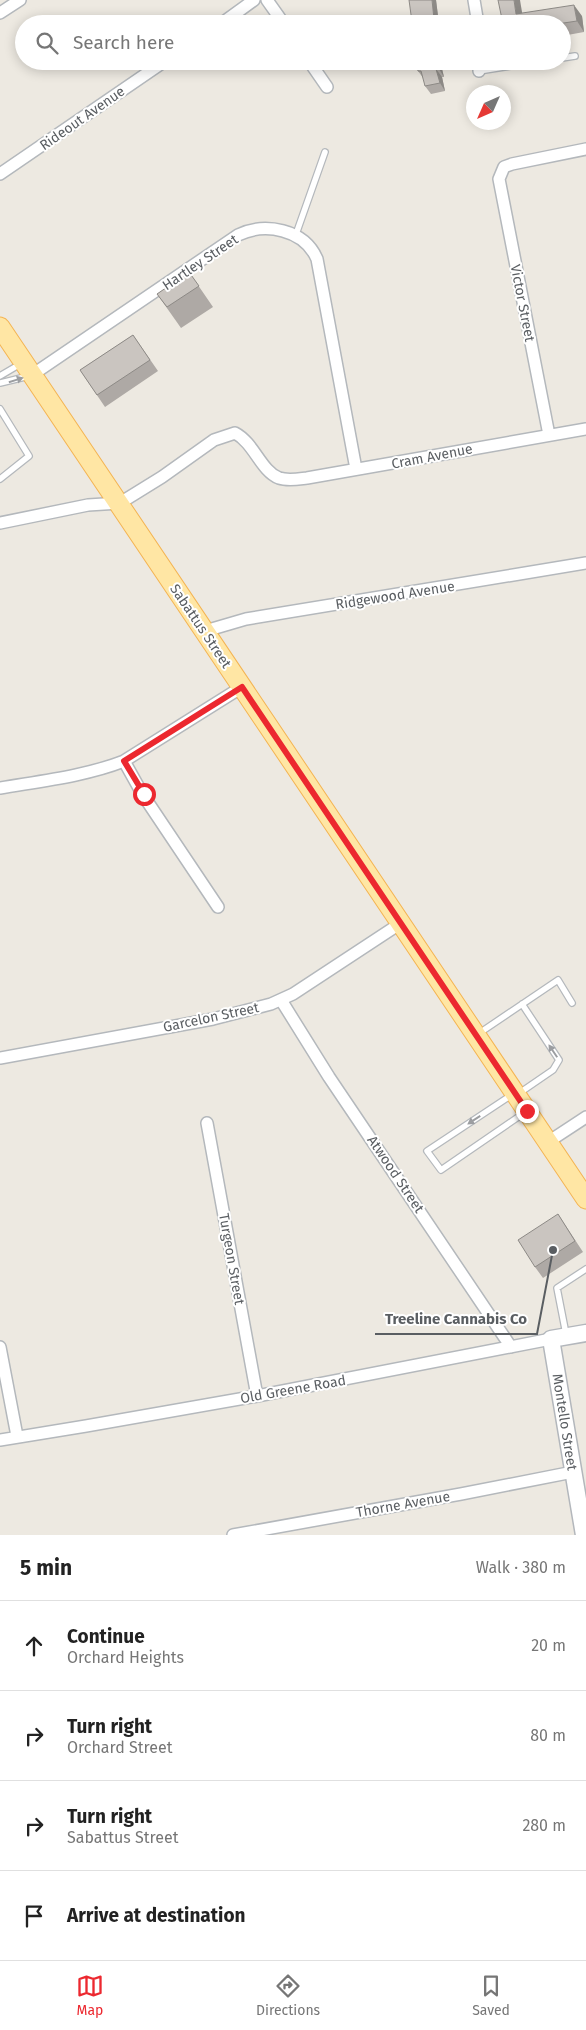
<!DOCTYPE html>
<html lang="en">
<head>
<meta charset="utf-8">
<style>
  body { margin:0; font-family:"Fira Sans",sans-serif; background:#f6f6f6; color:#222 }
  .compass { position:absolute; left:466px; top:85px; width:45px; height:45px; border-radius:50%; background:#fff; box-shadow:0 2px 12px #0003; rotate:225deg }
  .stop { position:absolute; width:15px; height:15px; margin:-11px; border:4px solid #ec282f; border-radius:50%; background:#fff }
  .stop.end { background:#ec282f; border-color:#fff; box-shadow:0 1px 5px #0008 }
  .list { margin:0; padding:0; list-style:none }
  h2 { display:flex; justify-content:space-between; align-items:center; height:65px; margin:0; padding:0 20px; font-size:21px }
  h2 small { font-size:16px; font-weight:400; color:#767676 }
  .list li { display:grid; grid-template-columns:32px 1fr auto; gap:15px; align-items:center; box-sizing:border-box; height:90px; padding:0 20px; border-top:1px solid #e0e0e0 }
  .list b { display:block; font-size:19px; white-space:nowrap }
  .list p { margin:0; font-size:16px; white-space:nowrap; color:#767676 }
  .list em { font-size:16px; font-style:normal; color:#767676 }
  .icon { flex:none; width:28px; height:28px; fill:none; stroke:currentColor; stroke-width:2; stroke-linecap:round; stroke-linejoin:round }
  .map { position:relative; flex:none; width:586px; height:1535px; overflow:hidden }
  .search { position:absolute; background:#fff; box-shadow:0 2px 12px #0003; left:15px; right:15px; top:15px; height:55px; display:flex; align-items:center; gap:12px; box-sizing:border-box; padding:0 18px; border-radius:28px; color:#767676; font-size:19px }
  .sheet { height:425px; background:#fff }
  nav { display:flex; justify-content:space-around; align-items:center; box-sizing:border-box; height:70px; border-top:1px solid #e0e0e0; background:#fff; font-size:14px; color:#767676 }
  nav a { display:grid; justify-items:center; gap:2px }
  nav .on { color:#ec282f }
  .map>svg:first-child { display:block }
</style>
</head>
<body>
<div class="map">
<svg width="586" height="1535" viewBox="0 0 586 1535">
  <rect width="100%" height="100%" fill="#ede9e1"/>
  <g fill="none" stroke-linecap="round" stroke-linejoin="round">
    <defs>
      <path id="lane" d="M562 58 575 56
        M479 71 542 61
        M295 237 325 152
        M0 376 22 363
        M0 383 29 376
        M0 409 29 456 0 479
        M478 1034 558 980 572 1003
        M513 1094 427 1151 441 1170 524 1113
        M518 1094 553 1070 559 1060 522 1004
        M566 1334 557 1288 586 1269"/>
      <path id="street" d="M267 0 284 24
        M474 0 478 24
        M0 13 20 0
        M221 24 254 0
        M309 61 327 87
        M479 71 480 61
        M0 174 165 61
        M32 375 238 235C265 222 304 229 317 259L356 469
        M549 435 499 179 504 167 512 164 586 149
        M0 523 88 505 120 503 162 477 214 440 235 433C254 443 261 471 279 478 288 481 298 479 307 478L586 429
        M205 631 246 619 586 563
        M124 761 143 795 218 907
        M0 788C41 781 86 776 124 761L242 687
        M281 1000 329 1077 511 1347
        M0 1058 213 1019 271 1004 293 994 401 923
        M207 1123 257 1396
        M548 1142 586 1117
        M0 1347 17 1436
        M0 1440 86 1426 257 1396 551 1339
        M233 1535 461 1494 573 1472"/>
      <path id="secondary" d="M584 1535 551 1339 586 1333"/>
      <path id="primary" d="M0 327 586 1199"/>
    </defs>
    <use href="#lane" stroke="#b4b8bc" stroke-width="8"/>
    <use href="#street" stroke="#b4b8bc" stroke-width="14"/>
    <use href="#secondary" stroke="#b3b7bc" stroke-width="19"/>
    <use href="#primary" stroke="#f4b453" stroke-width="21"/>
    <use href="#lane" stroke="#fff" stroke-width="5.5"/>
    <use href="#street" stroke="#fff" stroke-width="11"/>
    <use href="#secondary" stroke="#fff" stroke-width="16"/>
    <use href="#primary" stroke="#ffe6a4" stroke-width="19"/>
  </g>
  <path fill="#aea9a5" d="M436 0 439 24H413L412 22Z
    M522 13 582 16 584 32 562 36V24H503Z
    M416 61H440L444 77H442L445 91 431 94 425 86 424 79 418 71Z
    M189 272 213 307 181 328 157 294Z
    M133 335 158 371 105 407 80 370Z
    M558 1214 583 1252 543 1278 535 1267Z"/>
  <path fill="#8d8a86" d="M432 0H436L439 24H438L434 19Z
    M514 0H520L524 24 516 14Z
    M574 5 582 16 584 32 577 21Z
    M437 61H440L444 77 439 69Z
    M436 69 442 77 445 91 440 83Z"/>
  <path fill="#cac5c0" stroke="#8d8a86" d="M409 0H432L434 19 412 22Z
    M498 0H514L516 14 574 5 577 21 557 24H503Z
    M416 61H437L439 69H436L440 83 425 86 421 71H418Z
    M189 272 199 286 167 307 157 294Z
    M133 335 150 360 97 395 80 370Z
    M558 1214 575 1241 535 1267 518 1240Z"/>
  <defs><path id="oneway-solid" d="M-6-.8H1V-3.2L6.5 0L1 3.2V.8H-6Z" transform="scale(1.25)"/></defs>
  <g fill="#9c9ea1">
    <use href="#oneway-solid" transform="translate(16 380) rotate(-17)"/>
    <use href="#oneway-solid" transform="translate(553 1051) rotate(-124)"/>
    <use href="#oneway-solid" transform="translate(474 1120) rotate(147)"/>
  </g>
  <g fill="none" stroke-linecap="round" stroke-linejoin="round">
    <path stroke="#ec282f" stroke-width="6" d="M144 794 124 761 242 687 527 1111"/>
  </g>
  <g text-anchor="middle" stroke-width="4" stroke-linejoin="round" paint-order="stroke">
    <g font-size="14" fill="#5a5e62" stroke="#fff">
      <text transform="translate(82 118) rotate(-35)" y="5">Rideout Avenue</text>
      <text transform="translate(200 262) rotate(-34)" y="5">Hartley Street</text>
      <text transform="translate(523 303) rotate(79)" y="5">Victor Street</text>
      <text transform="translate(432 456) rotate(-11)" y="5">Cram Avenue</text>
      <text transform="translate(395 595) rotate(-9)" y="5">Ridgewood Avenue</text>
      <text transform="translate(201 626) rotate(56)" y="5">Sabattus Street</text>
      <text transform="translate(211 1017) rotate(-12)" y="5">Garcelon Street</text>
      <text transform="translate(396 1174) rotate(56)" y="5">Atwood Street</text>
      <text transform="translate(232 1259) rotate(80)" y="5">Turgeon Street</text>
      <text transform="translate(293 1389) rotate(-10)" y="5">Old Greene Road</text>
      <text transform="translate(565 1422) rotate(81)" y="5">Montello Street</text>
      <text transform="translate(403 1504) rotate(-10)" y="5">Thorne Avenue</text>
    </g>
  </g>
  <path fill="none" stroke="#5a5e62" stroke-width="2" d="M553 1250L537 1334H375"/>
  <circle fill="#5a5e62" stroke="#fff" stroke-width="2" cx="553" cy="1250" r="5"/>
  <g font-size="15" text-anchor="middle" font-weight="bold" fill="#5a5e62" stroke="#fff" stroke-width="4" stroke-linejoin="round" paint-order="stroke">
    <text x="456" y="1324">Treeline Cannabis Co</text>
  </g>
</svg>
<svg class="compass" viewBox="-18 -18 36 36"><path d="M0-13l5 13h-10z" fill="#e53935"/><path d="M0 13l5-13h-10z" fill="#767676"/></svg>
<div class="stop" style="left:144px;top:794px"></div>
<div class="stop end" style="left:527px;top:1111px"></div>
<div class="search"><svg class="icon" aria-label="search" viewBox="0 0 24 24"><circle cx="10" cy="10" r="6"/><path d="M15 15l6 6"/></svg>Search here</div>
</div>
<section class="sheet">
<h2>5 min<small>Walk · 380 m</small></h2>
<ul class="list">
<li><svg class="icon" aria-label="ahead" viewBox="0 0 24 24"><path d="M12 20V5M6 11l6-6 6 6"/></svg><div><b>Continue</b><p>Orchard Heights</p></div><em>20 m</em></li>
<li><svg class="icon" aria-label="right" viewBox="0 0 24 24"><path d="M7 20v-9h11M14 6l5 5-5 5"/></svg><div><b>Turn right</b><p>Orchard Street</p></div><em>80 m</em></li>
<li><svg class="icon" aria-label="right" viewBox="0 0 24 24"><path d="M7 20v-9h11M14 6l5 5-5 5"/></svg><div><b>Turn right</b><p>Sabattus Street</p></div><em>280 m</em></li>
<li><svg class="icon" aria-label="arrive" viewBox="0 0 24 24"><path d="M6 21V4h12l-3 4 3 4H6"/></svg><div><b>Arrive at destination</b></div></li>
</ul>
</section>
<nav>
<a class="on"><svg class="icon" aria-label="map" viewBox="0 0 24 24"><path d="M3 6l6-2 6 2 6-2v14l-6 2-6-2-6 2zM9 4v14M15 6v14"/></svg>Map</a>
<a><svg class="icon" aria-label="directions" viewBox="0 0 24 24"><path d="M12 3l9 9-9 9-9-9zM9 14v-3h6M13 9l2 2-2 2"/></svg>Directions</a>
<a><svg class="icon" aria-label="saved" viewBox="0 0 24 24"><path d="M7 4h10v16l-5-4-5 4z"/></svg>Saved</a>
</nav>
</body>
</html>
